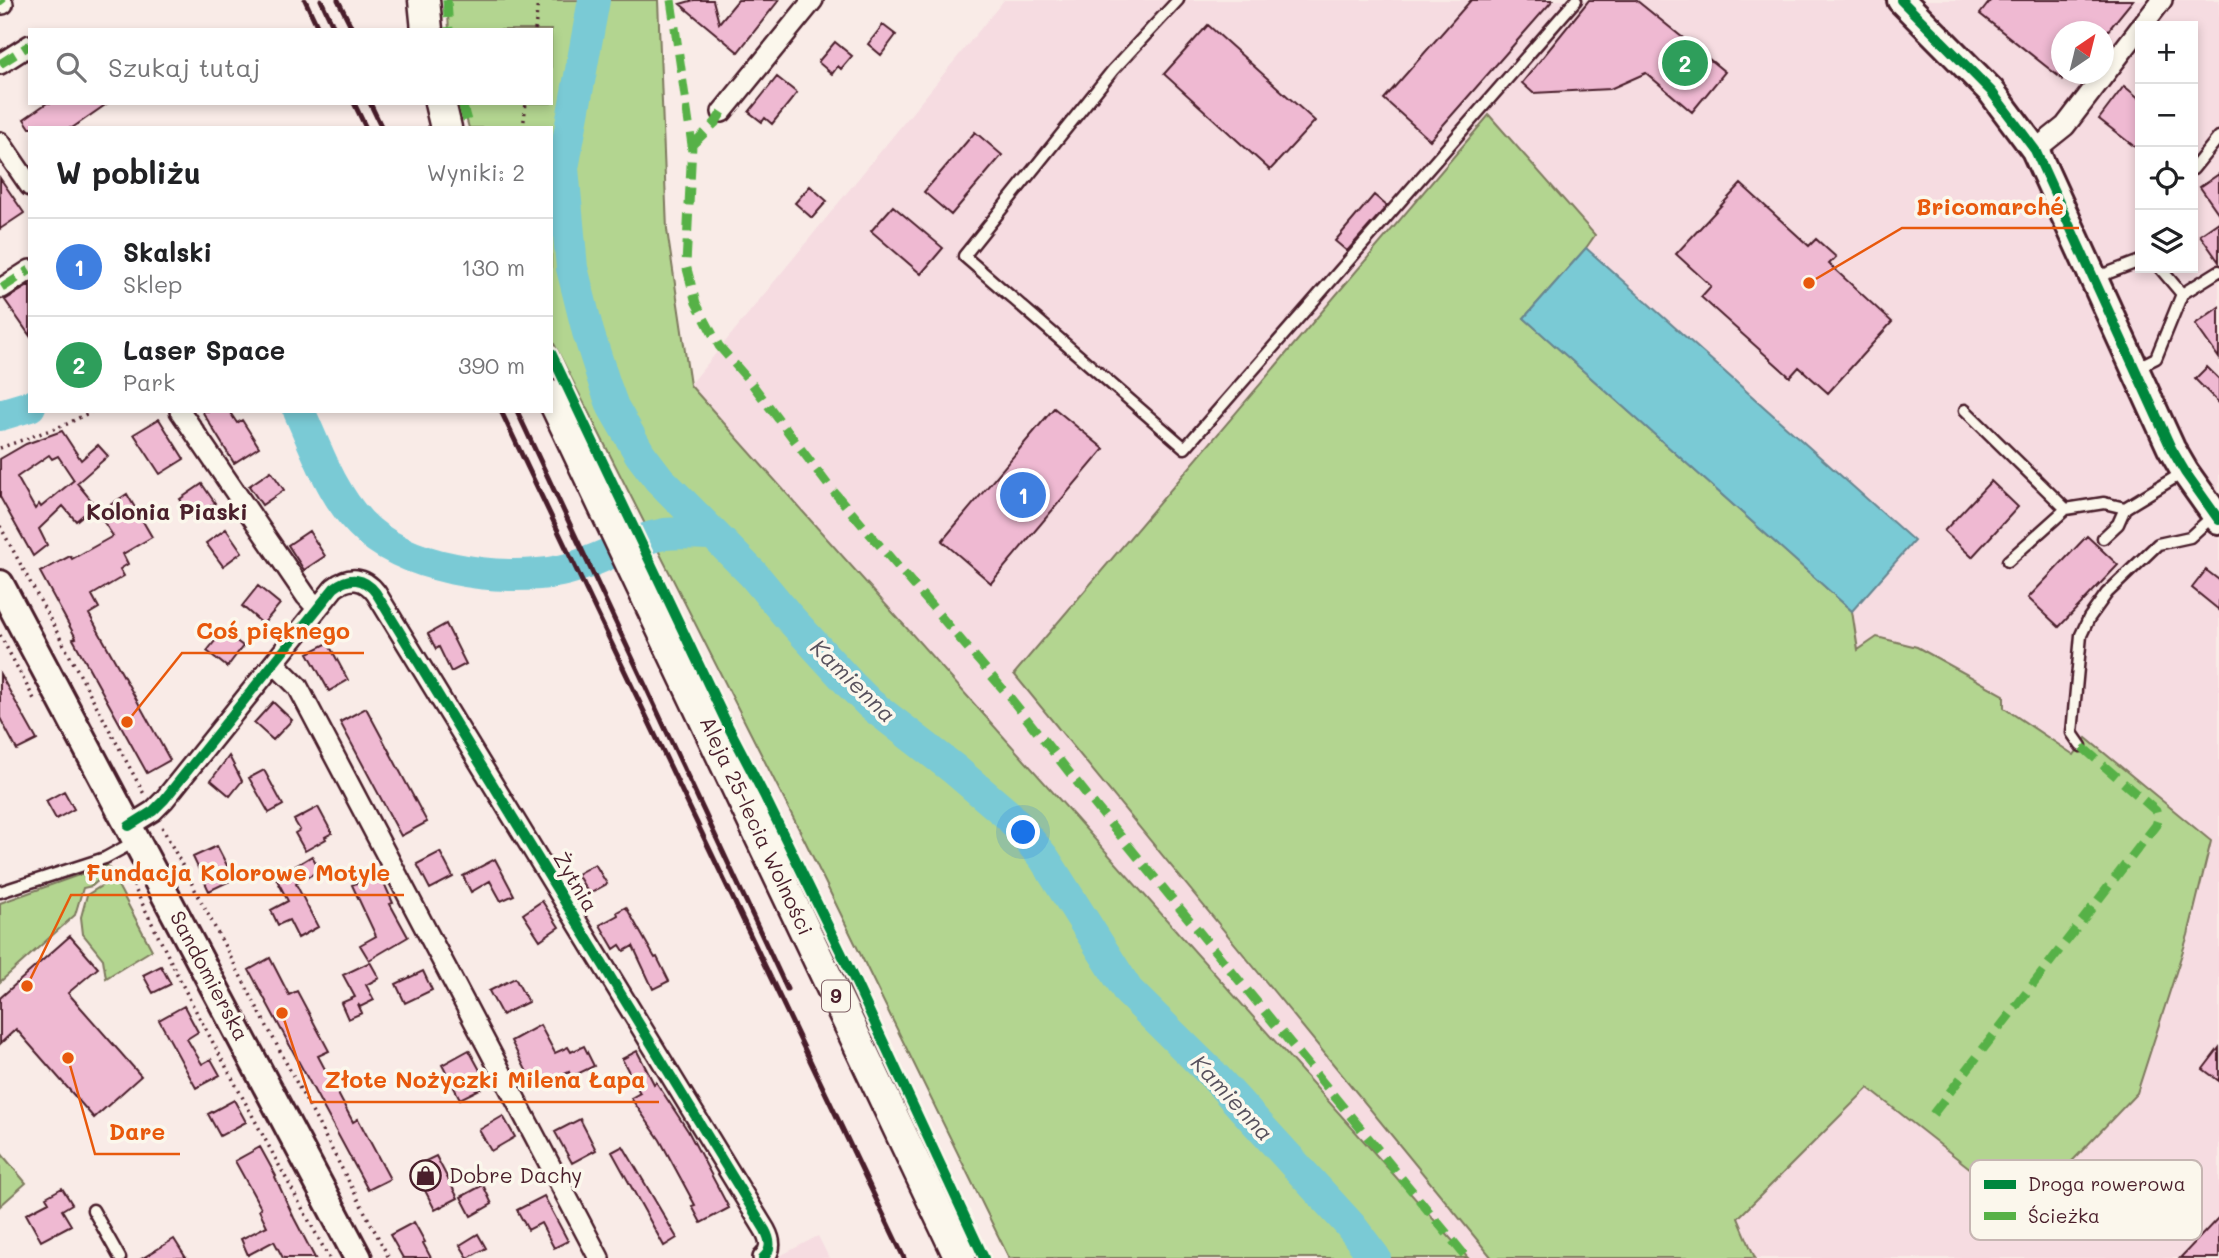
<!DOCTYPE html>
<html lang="pl">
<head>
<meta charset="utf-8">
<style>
  body { margin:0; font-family:Mali,sans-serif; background:#f6f6f6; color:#202124 }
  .controls { position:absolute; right:21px; top:21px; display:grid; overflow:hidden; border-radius:0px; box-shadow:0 4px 10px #0003 }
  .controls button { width:63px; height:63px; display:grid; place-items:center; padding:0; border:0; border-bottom:2px solid #e0e0e0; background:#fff; color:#202124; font:35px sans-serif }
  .compass { position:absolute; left:2051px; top:21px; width:63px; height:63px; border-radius:50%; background:#fff; box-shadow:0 4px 10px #0003; rotate:35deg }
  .you { position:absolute; left:1024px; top:833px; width:24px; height:24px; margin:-18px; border:5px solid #fff; border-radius:50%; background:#1a73e8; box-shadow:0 0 0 10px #1a73e833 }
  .badge { display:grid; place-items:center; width:46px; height:46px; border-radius:50%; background:#d93025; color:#fff; font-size:23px; font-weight:700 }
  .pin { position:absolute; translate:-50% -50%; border:4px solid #fff; box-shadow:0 2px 7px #0006 }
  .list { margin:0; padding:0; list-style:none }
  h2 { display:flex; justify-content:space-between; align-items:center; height:91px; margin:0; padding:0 28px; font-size:30px }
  h2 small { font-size:23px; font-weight:400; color:#757577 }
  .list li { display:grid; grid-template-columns:46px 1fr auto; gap:21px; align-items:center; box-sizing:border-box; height:98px; padding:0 28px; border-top:2px solid #e0e0e0 }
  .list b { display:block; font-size:26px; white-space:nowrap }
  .list p { margin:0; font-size:23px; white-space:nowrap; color:#757577 }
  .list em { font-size:23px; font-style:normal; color:#757577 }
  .icon { flex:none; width:38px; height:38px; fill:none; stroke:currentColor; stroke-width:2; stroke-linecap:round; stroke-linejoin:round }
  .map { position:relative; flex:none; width:2219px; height:1258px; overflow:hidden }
  .search { position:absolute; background:#fff; box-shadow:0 4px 10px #0003; left:28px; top:28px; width:525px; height:77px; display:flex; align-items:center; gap:18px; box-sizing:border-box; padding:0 24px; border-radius:0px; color:#757577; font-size:26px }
  .panel { position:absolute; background:#fff; box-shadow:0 4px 10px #0003; left:28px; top:126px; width:525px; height:287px; border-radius:0px }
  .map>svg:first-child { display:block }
</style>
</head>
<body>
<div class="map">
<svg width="2219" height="1258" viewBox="0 0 2219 1258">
  <rect width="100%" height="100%" fill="#f9ebe7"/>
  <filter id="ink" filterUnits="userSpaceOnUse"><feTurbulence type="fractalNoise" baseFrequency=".0143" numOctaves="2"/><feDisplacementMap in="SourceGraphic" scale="14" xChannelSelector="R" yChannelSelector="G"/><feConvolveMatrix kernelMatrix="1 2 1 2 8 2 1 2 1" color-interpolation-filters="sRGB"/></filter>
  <g filter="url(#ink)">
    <path fill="#f6dce1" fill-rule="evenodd" d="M1004 0H2219V1258H1468L690 385ZM2140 26H2193V268H2140ZM2062 32H2104V74H2062Z
      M818 1236 829 1258H776Z"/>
    <path fill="#b3d590" stroke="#7e7a5e" stroke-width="2" d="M447 0H658L667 230 690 385 1468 1258H1009L805 841 551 338V128H469L462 103H551V30H449Z
      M1489 115 1595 235 1586 248 1524 318 1852 611 1858 650 1877 637 1917 647 2004 695V708L2074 755 2086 738 2211 841 2188 935 2137 1093 2041 1194 2014 1203 1868 1088 1738 1218 1755 1258H1492L1014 674Z
      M107 865 110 870 92 886 83 888 75 915 0 982V903Z
      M114 878 152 950 106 978 103 959 83 934 81 917 87 895Z
      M0 1152 26 1183 0 1206Z"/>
    <path fill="#7acad5" stroke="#678691" stroke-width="2" d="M1586 248 1914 541 1852 611 1524 318Z"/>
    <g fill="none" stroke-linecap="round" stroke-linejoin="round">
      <path stroke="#7acad5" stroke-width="32" d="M594 0 563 168 572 268 588 332 605 385 613 407 640 454 659 479 753 574 787 615 851 685 870 704 954 769 1009 816 1044 858 1128 991 1213 1075 1350 1225 1375 1258
        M299 411C316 448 331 493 360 523 403 569 500 583 560 571 596 564 629 540 665 534 681 532 697 534 713 534
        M0 415 30 406"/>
    </g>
    <path fill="#efb9d2" stroke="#4a1f2b" stroke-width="2" fill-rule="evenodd" d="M694 0H713L719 23 738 0H779L738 52 680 4Z
      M1471 0H1553L1430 140 1384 99Z
      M1589 0H1636L1725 72 1692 112 1646 73 1610 89 1533 93 1522 83Z
      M1991 0H2133L2107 32H2062V79L1980 14Z
      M883 25 896 35 881 55 868 44Z
      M1208 25 1315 121 1270 170 1164 74Z
      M835 42 852 56 841 69 838 66 832 74 818 62Z
      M777 77 797 93 772 124 765 118 762 122 749 112Z
      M2124 86 2140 99V151L2099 119Z
      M47 103H108L72 128H30L24 119Z
      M975 132 1002 155 951 215 924 192Z
      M2219 174V214L2200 187Z
      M0 178 24 213 0 229Z
      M1741 184 1809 246 1816 239 1836 257 1829 264 1892 322 1828 393 1799 367 1790 377 1701 297 1711 286 1676 254Z
      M810 186 827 201 812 218 795 203Z
      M1374 195 1387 206 1347 251 1335 241Z
      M893 206 943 248 921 274 871 231Z
      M2219 222V262L2200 235Z
      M30 285V336L5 300Z
      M2219 307V358L2195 324Z
      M2207 367 2219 379V403L2195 379Z
      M1054 408 1104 449 991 583 942 541Z
      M202 411H229L237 423 242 420 259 447 234 463Z
      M159 419 184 459 160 474 134 434Z
      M62 431 81 460 98 445 108 456 77 483 95 505 76 521 63 506 39 529 47 545 33 556 0 497V459L26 444ZM49 455 52 459 58 456 74 480 41 507 39 504 35 509 17 477Z
      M271 471 284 490 262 505 249 486Z
      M1991 481 2018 507 1972 557 1944 531Z
      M202 484 215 503 193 518 180 499Z
      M127 494 152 537 123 554 128 564 120 569 124 576 92 595 99 608 89 614 170 760 147 773 73 639 76 638 40 572 70 556 72 559 113 536 98 513Z
      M226 529 242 552 223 566 206 543Z
      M309 531 325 556 304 570 288 545Z
      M2087 536 2118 565 2059 627 2028 598Z
      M2206 570 2219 580V610L2192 588Z
      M258 586 280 604 263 624 242 606Z
      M446 624 466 664 451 672 439 647 436 649 428 634Z
      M223 631 243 646 227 667 207 651Z
      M328 643 348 680 329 691 308 653Z
      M0 674 37 740 17 750 0 718Z
      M273 702 292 720 273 740 254 723Z
      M366 708 427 822 401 836 340 722Z
      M229 756 242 781 230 796 211 780Z
      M264 770 283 805 269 813 249 778Z
      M64 791 74 809 56 819 46 801Z
      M318 807 332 833 325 837 326 839 305 851 295 833 300 830 294 820Z
      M217 846 234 879 209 891 193 857Z
      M440 852 453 877 430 889 417 864Z
      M312 856 320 870 296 884 318 927 298 938 289 920 278 925 271 910 288 901 276 878Z
      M495 859 514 895 501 901 490 881 471 892 463 876Z
      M595 864 607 884 589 894 577 874Z
      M379 872 393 903 390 904 408 937 369 960 360 945 376 936 352 885Z
      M542 901 559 927 540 940 523 914Z
      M626 907 655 958 657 957 669 981 653 989 633 946 624 951 620 945 614 949 600 925 618 915 617 912Z
      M70 936 98 968 68 993 141 1076 94 1118 16 1029 0 1044V998Z
      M270 958 289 995 297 991 329 1051 318 1056 353 1122 358 1119 390 1179 368 1190 249 970Z
      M370 962 379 978 366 985 374 1000 360 1007 358 1004 362 1013 348 1019 341 1003 355 997 343 975Z
      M161 966 171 984 153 993 143 975Z
      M423 971 432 990 405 1003 396 984Z
      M515 978 528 1002 502 1015 489 991Z
      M184 1006 198 1032 187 1039 202 1064 211 1059 220 1075 196 1088 159 1020Z
      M540 1025 555 1053 568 1047 571 1052 584 1046 594 1066 571 1077 569 1072 534 1090 526 1075 528 1074 511 1041Z
      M2219 1048V1081L2203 1069Z
      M469 1050 488 1085 460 1099 442 1065Z
      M637 1051 654 1084 656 1082 688 1131 729 1208 701 1223 692 1206 695 1205 660 1140 631 1098 640 1093 622 1059Z
      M234 1100 246 1122 220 1136 208 1114Z
      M503 1116 515 1137 491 1151 479 1130Z
      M580 1119 596 1150 572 1163 555 1132Z
      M623 1146 677 1238 664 1246 612 1152Z
      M260 1147 276 1176 275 1177 294 1218 315 1258H283L274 1241 248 1255 241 1239 267 1226 259 1210 261 1208 235 1161Z
      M436 1156 458 1198 435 1210 413 1167Z
      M483 1185 492 1204 471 1216 461 1197Z
      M62 1188 72 1204 62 1210 71 1225 41 1241 26 1214 49 1202 46 1197Z
      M544 1196 568 1241 554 1248 541 1223 528 1230 517 1210Z
      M2219 1217V1258H2180Z
      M414 1222 425 1242 423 1243 431 1258H403L390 1235Z
      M478 1234 486 1248 468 1258 460 1245Z
      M174 1239 186 1258H143Z"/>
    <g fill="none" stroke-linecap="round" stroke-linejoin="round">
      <defs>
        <path id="lane" d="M1178 0 1113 70 964 256 1185 448 1576 0
          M2193 169 2219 137
          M2160 268 2182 294
          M2095 278 2140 261
          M2136 368 2156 358 2182 294 2219 271
          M1965 410 2066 509
          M2103 538 2118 524 2125 508
          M2008 561 2066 509 2104 503 2125 508 2184 472
          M2081 746 2072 733 2081 635 2089 618 2107 593 2158 544 2190 537 2214 515
          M0 892 105 858 136 841
          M93 1210 120 1258"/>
        <path id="street" d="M0 0 3 4
          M2142 26 2162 0
          M0 64 30 45
          M722 112 813 0
          M0 142 30 186
          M2035 150 2065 126 2140 28
          M2 288 30 270
          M180 411 306 596 317 608
          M274 663 298 687 599 1258
          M129 826 153 811 164 800 334 588C349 576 364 577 376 593L765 1230C771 1241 772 1250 763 1258"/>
        <path id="secondary" d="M1901 0 1991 91 2035 150 2171 448 2185 472 2219 520
          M0 584 358 1258"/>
        <path id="primary" d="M424 0 427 30
          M440 103 446 128
          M551 395 960 1258"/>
      </defs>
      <use href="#lane" stroke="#4a1f2b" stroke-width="15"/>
      <use href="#street" stroke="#4a1f2b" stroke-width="24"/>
      <use href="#secondary" stroke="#4a1f2b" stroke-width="32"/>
      <use href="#primary" stroke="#4a1f2b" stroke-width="35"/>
      <path stroke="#4a1f2b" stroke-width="3.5" stroke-dasharray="2 5" stroke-linecap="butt" d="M535 30 538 0
        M523 128 526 103
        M0 448 67 424 92 411
        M0 526 145 796
        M0 635 34 699
        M162 827 389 1258
        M133 885 189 998 329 1258"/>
      <use href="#lane" stroke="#fbf7ec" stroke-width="10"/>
      <use href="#street" stroke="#fbf7ec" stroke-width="19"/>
      <use href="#secondary" stroke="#fbf7ec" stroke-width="26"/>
      <use href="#primary" stroke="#fbf7ec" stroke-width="30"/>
      <path stroke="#4a1f2b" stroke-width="5" d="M305 0 319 30
        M321 0 335 30
        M338 0 353 30
        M354 103 366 128
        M370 103 382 128
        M501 411 904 1258
        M517 411 787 989"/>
      <path stroke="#57b146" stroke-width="9" stroke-dasharray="18 9" stroke-linecap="butt" d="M0 0 3 4
        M447 0 449 30
        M671 0 692 145 686 265 696 303 719 346 752 384 828 485 1008 695 1095 805 1467 1258
        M0 64 30 45
        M462 103 469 128
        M692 145 715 123 722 112
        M2 288 30 270
        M1933 1114 2156 825 2158 819 2156 811 2081 746"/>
      <defs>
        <path id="cycleway" d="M1901 0 1991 91 2035 150 2171 448 2185 472 2219 520
          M551 353 728 726 765 797 856 983 984 1258
          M129 826 153 811 164 800 334 588C349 576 364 577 376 593L765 1230C771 1241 772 1250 763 1258"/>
      </defs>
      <use href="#cycleway" stroke="#fbf7ec" stroke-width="15"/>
      <use href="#cycleway" stroke="#00873e" stroke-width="10"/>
    </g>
  </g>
  <defs>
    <symbol id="shop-ring" viewBox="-11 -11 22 22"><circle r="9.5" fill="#fbf7ec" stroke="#4a1f2b" stroke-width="1.5"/><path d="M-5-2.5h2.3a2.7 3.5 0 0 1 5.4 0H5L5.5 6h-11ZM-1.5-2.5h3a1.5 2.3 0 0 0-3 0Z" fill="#4a1f2b"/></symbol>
  </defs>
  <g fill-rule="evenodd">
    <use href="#shop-ring" x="408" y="1158" width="35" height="35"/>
  </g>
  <g text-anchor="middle" stroke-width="7" stroke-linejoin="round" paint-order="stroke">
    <rect fill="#fbf7ec" stroke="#7f6065" stroke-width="2" x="822" y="980.5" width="28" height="31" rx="5"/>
    <g font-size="19" font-weight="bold" fill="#4a1f2b">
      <text x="836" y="1003">9</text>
    </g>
    <g font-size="21" fill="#4a1f2b" stroke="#fbf7ec">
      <text transform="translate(756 826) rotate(65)" y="7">Aleja 25-lecia Wolności</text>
      <text transform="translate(575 882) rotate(59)" y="7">Żytnia</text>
      <text transform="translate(209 976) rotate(62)" y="7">Sandomierska</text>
    </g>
    <g font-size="21" fill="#4a1f2b" stroke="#fbf7ec" text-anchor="start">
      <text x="449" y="1183">Dobre Dachy</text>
    </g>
    <g font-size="23" font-weight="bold" fill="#4a1f2b" stroke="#fbf7ec">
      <text x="167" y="520">Kolonia Piaski</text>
    </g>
    <g font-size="23" font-style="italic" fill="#58525e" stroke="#fbf7ec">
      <text transform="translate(853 681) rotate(44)" y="8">Kamienna</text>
      <text transform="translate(1232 1098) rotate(47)" y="8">Kamienna</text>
    </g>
  </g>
  <rect x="1970" y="1160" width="232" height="80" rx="10" fill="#fbf7ec" stroke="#c6b6b2" stroke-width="2"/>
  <rect x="1984" y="1180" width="32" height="9" fill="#00873e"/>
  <rect x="1984" y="1212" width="32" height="8" fill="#57b146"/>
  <g font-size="19" fill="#4a1f2b">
    <text x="2028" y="1191">Droga rowerowa</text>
    <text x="2028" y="1223">Ścieżka</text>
  </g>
  <path fill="none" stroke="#e8590c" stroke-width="2.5" d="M1809 283L1902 228H2079M127 722L182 653H364M27 986L71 895H404M282 1013L311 1102H659M68 1058L95 1154H180"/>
  <g fill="#e8590c" stroke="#fbf7ec" stroke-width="2.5">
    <circle cx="1809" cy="283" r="7"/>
    <circle cx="127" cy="722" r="7"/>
    <circle cx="27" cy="986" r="7"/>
    <circle cx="282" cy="1013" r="7"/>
    <circle cx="68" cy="1058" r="7"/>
  </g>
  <g font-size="23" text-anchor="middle" font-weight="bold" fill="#e8590c" stroke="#fbf7ec" stroke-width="7" stroke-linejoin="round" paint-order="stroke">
    <text x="1990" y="215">Bricomarché</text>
    <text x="273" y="639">Coś pięknego</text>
    <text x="238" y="881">Fundacja Kolorowe Motyle</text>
    <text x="485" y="1088">Złote Nożyczki Milena Łapa</text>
    <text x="137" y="1140">Dare</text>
  </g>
</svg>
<div class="controls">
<button>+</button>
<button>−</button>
<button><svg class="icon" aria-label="locate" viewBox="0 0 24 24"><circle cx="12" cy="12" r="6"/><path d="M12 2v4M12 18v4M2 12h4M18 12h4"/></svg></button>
<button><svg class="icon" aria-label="layers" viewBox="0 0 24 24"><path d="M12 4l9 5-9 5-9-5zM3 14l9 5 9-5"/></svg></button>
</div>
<svg class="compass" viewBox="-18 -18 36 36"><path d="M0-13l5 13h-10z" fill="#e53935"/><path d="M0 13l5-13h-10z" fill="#757577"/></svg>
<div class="you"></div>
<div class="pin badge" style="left:1023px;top:495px;background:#3f7fe0">1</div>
<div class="pin badge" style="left:1685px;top:63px;background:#2e9e5b">2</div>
<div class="search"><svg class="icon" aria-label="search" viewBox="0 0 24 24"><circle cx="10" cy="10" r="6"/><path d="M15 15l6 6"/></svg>Szukaj tutaj</div>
<section class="panel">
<h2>W pobliżu<small>Wyniki: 2</small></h2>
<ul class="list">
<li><span class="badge" style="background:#3f7fe0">1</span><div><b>Skalski</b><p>Sklep</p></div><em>130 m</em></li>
<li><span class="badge" style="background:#2e9e5b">2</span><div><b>Laser Space</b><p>Park</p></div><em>390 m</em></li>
</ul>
</section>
</div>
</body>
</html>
